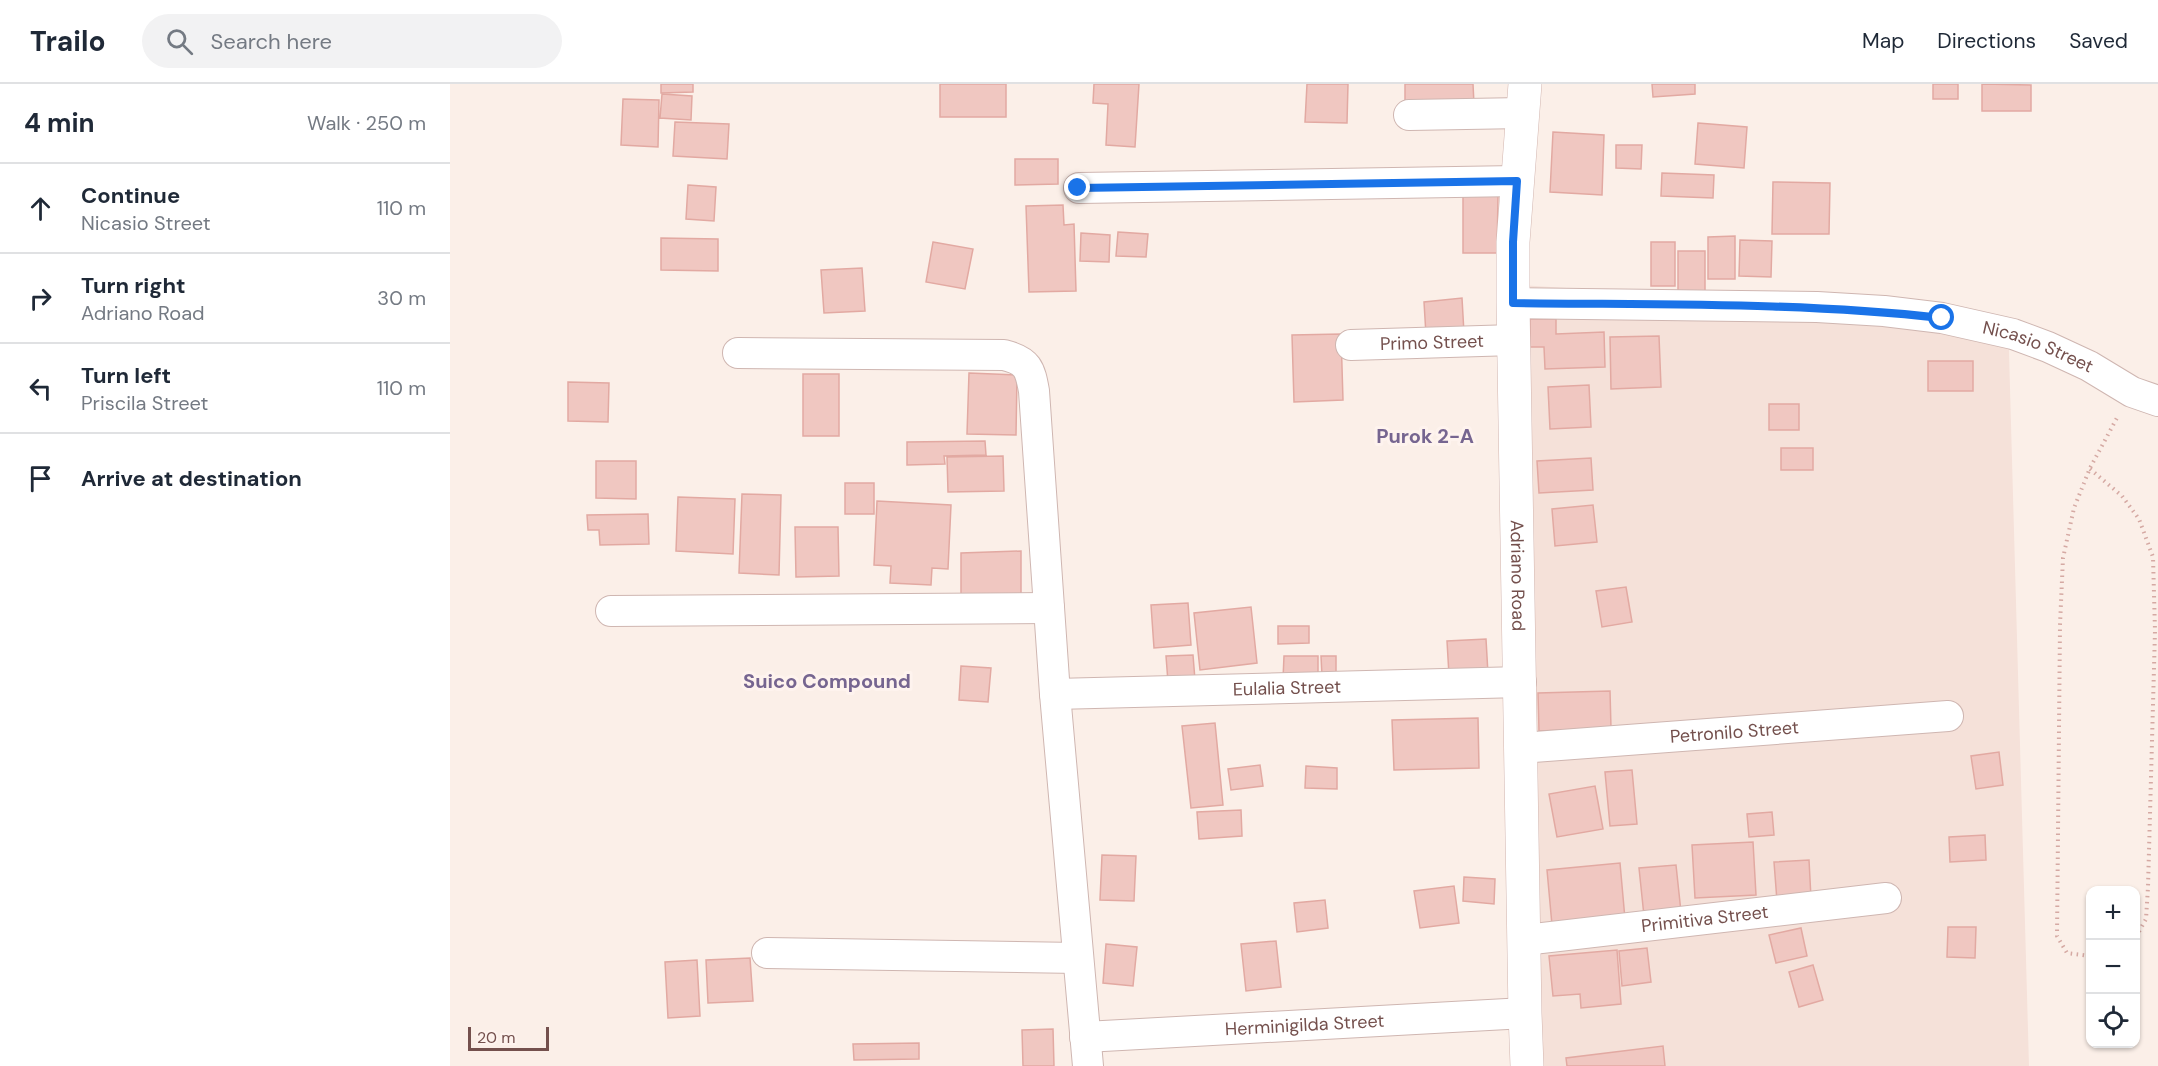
<!DOCTYPE html>
<html lang="en">
<head>
<meta charset="utf-8">
<style>
  body { margin:0; font-family:"DM Sans",sans-serif; background:#f2f2f3; color:#1f2937 }
  .controls { position:absolute; right:18px; bottom:18px; display:grid; overflow:hidden; border-radius:12px; box-shadow:0 2px 4px #0004 }
  .controls button { width:54px; height:54px; display:grid; place-items:center; padding:0; border:0; border-bottom:2px solid #e0e1e3; background:#fff; color:#1f2937; font:30px sans-serif }
  .scale { position:absolute; left:18px; bottom:15px; width:81px; box-sizing:border-box; padding-left:6px; border:3px solid #74504d; border-top:0; font-size:16px; line-height:21px; white-space:nowrap; color:#74504d; -webkit-text-stroke:4px #fef3ee; paint-order:stroke }
  .stop { position:absolute; width:18px; height:18px; margin:-14px; border:4px solid #1a73e8; border-radius:50%; background:#fff }
  .stop.end { background:#1a73e8; border-color:#fff; box-shadow:0 2px 6px #0008 }
  .list { margin:0; padding:0; list-style:none }
  h2 { display:flex; justify-content:space-between; align-items:center; height:78px; margin:0; padding:0 24px; font-size:26px }
  h2 small { font-size:20px; font-weight:400; color:#747a83 }
  .list li { display:grid; grid-template-columns:39px 1fr auto; gap:18px; align-items:center; box-sizing:border-box; height:90px; padding:0 24px; border-top:2px solid #e0e1e3 }
  .list b { display:block; font-size:22px; white-space:nowrap }
  .list p { margin:0; font-size:20px; white-space:nowrap; color:#747a83 }
  .list em { font-size:20px; font-style:normal; color:#747a83 }
  .icon { flex:none; width:33px; height:33px; fill:none; stroke:currentColor; stroke-width:2; stroke-linecap:round; stroke-linejoin:round }
  .map { position:relative; flex:none; width:1708px; height:982px; overflow:hidden }
  header { display:flex; align-items:center; gap:36px; box-sizing:border-box; height:84px; padding:0 30px; background:#fff; border-bottom:2px solid #e0e1e3 }
  header strong { font-size:28px }
  nav { display:flex; gap:33px; margin-inline-start:auto; font-size:21px }
  .search { width:420px; height:54px; background:#f2f2f3; display:flex; align-items:center; gap:15px; box-sizing:border-box; padding:0 21px; border-radius:33px; color:#747a83; font-size:22px }
  main { display:flex }
  aside { flex:1; background:#fff }
  .map>svg:first-child { display:block }
</style>
</head>
<body>
<header>
<strong>Trailo</strong>
<div class="search"><svg class="icon" aria-label="search" viewBox="0 0 24 24"><circle cx="10" cy="10" r="6"/><path d="M15 15l6 6"/></svg>Search here</div>
<nav><a>Map</a><a>Directions</a><a>Saved</a></nav>
</header>
<main>
<aside>
<h2>4 min<small>Walk · 250 m</small></h2>
<ul class="list">
<li><svg class="icon" aria-label="ahead" viewBox="0 0 24 24"><path d="M12 20V5M6 11l6-6 6 6"/></svg><div><b>Continue</b><p>Nicasio Street</p></div><em>110 m</em></li>
<li><svg class="icon" aria-label="right" viewBox="0 0 24 24"><path d="M7 20v-9h11M14 6l5 5-5 5"/></svg><div><b>Turn right</b><p>Adriano Road</p></div><em>30 m</em></li>
<li><svg class="icon" aria-label="left" viewBox="0 0 24 24"><path d="M17 20v-9H6M10 6l-5 5 5 5"/></svg><div><b>Turn left</b><p>Priscila Street</p></div><em>110 m</em></li>
<li><svg class="icon" aria-label="arrive" viewBox="0 0 24 24"><path d="M6 21V4h12l-3 4 3 4H6"/></svg><div><b>Arrive at destination</b></div></li>
</ul>
</aside>
<div class="map">
<svg width="1708" height="982" viewBox="0 0 1708 982">
  <rect width="100%" height="100%" fill="#fbefe8"/>
  <path fill="#f5e1d9" d="M1056 200 1558 233 1579 982H1083Z"/>
  <path fill="#f0c7c1" stroke="#e2a9a2" stroke-width="1.5" d="M211 0H243V8L211 9Z
    M490 0H556V33H490Z
    M644 0H689L685 63 656 61 658 20 643 19Z
    M857 0H898L897 39 855 38Z
    M955 0H1023L1024 20H955Z
    M1202 0H1245V10L1203 13Z
    M1483 0H1508V15H1483Z
    M1532 0 1581 1V27H1532Z
    M212 10 242 12 241 36 210 34Z
    M173 15 209 16 208 63 171 61Z
    M225 38 279 40 277 75 223 72Z
    M1248 39 1297 43 1294 84 1245 80Z
    M1103 48 1154 51 1152 111 1100 108Z
    M1166 61H1192L1191 85 1166 84Z
    M565 75H608V100L565 101Z
    M1212 89 1264 91 1263 114 1211 112Z
    M1323 98 1380 99 1379 150H1322Z
    M238 101 266 103 264 137 236 135Z
    M1013 112H1048L1047 169H1013Z
    M613 121 614 141 624 140 626 207 579 208 576 122Z
    M668 148 698 150 696 173 666 172Z
    M631 149 660 151 659 178 630 177Z
    M1285 152V195H1258V153Z
    M211 154 268 155V187L211 186Z
    M1290 156 1322 157 1321 193 1289 192Z
    M483 158 523 165 515 205 476 198Z
    M1201 158H1225V202H1201Z
    M1228 167H1255V208H1228Z
    M412 184 415 227 374 229 371 186Z
    M1012 214 1014 249 976 251 974 218Z
    M1080 235H1106V250L1154 248 1155 283 1095 285 1094 263H1080Z
    M891 250 893 316 844 318 842 251Z
    M1209 252 1211 303 1161 305 1160 253Z
    M1478 277H1523V307H1478Z
    M519 289 567 291 566 351 517 350Z
    M353 290H389V352H353Z
    M118 298 159 299 158 338 118 337Z
    M1139 301 1141 343 1100 345 1098 303Z
    M1319 320H1349V346H1319Z
    M535 357 536 371 494 372 495 380 457 381V358Z
    M1331 364H1363V386H1331Z
    M553 372 554 407 498 408 497 373Z
    M1141 374 1143 406 1089 409 1087 377Z
    M146 377H186V415L146 414Z
    M395 399H424V430H395Z
    M292 410 331 411 329 491 289 489Z
    M228 413 285 415 283 470 226 467Z
    M427 417 501 421 498 485 482 484 481 501 440 499 441 482 424 481Z
    M1143 421 1147 458 1105 462 1102 425Z
    M198 430 199 460 150 461 149 446H138L137 431Z
    M345 443H388L389 492 346 493Z
    M571 467V510L511 511V469Z
    M1176 503 1182 538 1152 543 1146 507Z
    M738 519 741 561 704 564 701 521Z
    M801 523 807 579 750 586 744 529Z
    M828 542H859V559L828 560Z
    M1036 555 1038 590 999 591 997 557Z
    M743 571 745 596 718 598 716 572Z
    M834 572H868V595H833Z
    M871 572H886V592H872Z
    M511 582 541 584 538 618 509 616Z
    M1160 607 1161 644 1089 647 1088 609Z
    M1028 634 1029 684 944 686 942 636Z
    M765 639 773 721 741 724 732 642Z
    M1549 668 1553 701 1526 705 1521 672Z
    M810 681 813 702 781 706 778 685Z
    M856 682 887 684V705L855 704Z
    M1182 686 1187 740 1160 742 1155 688Z
    M1145 702 1153 745 1107 753 1099 710Z
    M791 726 792 752 749 755 747 728Z
    M1322 728 1324 751 1299 753 1297 730Z
    M1535 751 1536 776 1500 778 1499 753Z
    M1303 758 1306 811 1245 814 1242 761Z
    M652 771 686 772 684 817 650 816Z
    M1359 776 1361 814 1327 817 1324 778Z
    M1170 779 1175 835 1102 841 1097 786Z
    M1226 781 1231 828 1194 832 1189 784Z
    M1014 793 1045 795 1044 820 1013 817Z
    M1004 802 1009 839 970 844 964 807Z
    M875 816 878 844 847 848 844 819Z
    M1498 843H1526L1525 874 1497 873Z
    M1351 844 1357 872 1326 879 1319 851Z
    M826 857 831 903 796 907 791 860Z
    M656 860 687 863 683 902 653 899Z
    M1197 864 1201 898 1172 902 1169 867Z
    M1167 866 1171 920 1131 924 1130 910 1103 912 1099 872Z
    M300 874 303 917 258 919 256 876Z
    M247 876 250 932 218 934 215 878Z
    M1363 881 1373 916 1349 923 1339 888Z
    M603 945 604 982H573L572 946Z
    M469 959V975L404 976 403 960Z
    M1213 962 1215 982H1117L1116 974Z"/>
  <g fill="none" stroke-linecap="round" stroke-linejoin="round">
    <defs>
      <g id="street">
        <path d="M959 31 1073 29"/>
        <path d="M629 104 1067 97"/>
        <path id="s1" d="M1063 219 1367 223 1434 227 1492 234 1563 250 1598 263 1639 282 1682 308 1708 317"/>
        <path id="s2" d="M901 261 1064 256"/>
        <path d="M288 269 554 271C578 277 580 285 584 307L605 610 638 982"/>
        <path d="M161 527 599 524"/>
        <path id="s3" d="M605 610 1071 598"/>
        <path id="s4" d="M1071 664 1498 632"/>
        <path id="s5" d="M1074 856 1436 814"/>
        <path d="M317 869 628 874"/>
        <path id="s6" d="M635 953 1075 929"/>
      </g>
      <g id="secondary">
        <path id="s7" d="M1075 0 1063 158V219L1075 929 1077 982"/>
      </g>
    </defs>
    <use href="#street" stroke="#cfb6b1" stroke-width="32"/>
    <use href="#secondary" stroke="#d2b5af" stroke-width="34"/>
    <path stroke="#d5a9a3" stroke-width="4" stroke-dasharray="1.5 4.5" stroke-linecap="butt" d="M1640 385 1672 412 1689 435 1703 473 1705 547 1698 803 1696 835 1686 853
      M1640 872 1617 869 1607 852 1610 541 1613 474 1624 424 1640 384 1668 332"/>
    <use href="#street" stroke="#fff" stroke-width="30"/>
    <use href="#secondary" stroke="#fff" stroke-width="33"/>
  </g>
  <g fill="none" stroke-linecap="round" stroke-linejoin="round">
    <path stroke="#1a73e8" stroke-width="8" d="M628 104 1067 97 1063 158V219C1206 221 1350 218 1492 234"/>
  </g>
  <g text-anchor="middle" stroke-width="6" stroke-linejoin="round" paint-order="stroke">
    <g font-size="18" fill="#74504d" stroke="#fef3ee">
      <text dy="6" stroke="none"><textPath href="#s2" startOffset="81">Primo Street</textPath></text>
      <text dy="6" stroke="none"><textPath href="#s1" startOffset="530">Nicasio Street</textPath></text>
      <text dy="6" stroke="none"><textPath href="#s7" startOffset="492">Adriano Road</textPath></text>
      <text dy="6" stroke="none"><textPath href="#s3" startOffset="232">Eulalia Street</textPath></text>
      <text dy="6" stroke="none"><textPath href="#s4" startOffset="214">Petronilo Street</textPath></text>
      <text dy="6" stroke="none"><textPath href="#s5" startOffset="182">Primitiva Street</textPath></text>
      <text dy="6" stroke="none"><textPath href="#s6" startOffset="220">Herminigilda Street</textPath></text>
    </g>
    <g font-size="20" font-weight="bold" fill="#766590" stroke="#fef3ee">
      <text x="975" y="359">Purok 2-A</text>
      <text x="377" y="604">Suico Compound</text>
    </g>
  </g>
</svg>
<div class="controls">
<button>+</button>
<button>−</button>
<button><svg class="icon" aria-label="locate" viewBox="0 0 24 24"><circle cx="12" cy="12" r="6"/><path d="M12 2v4M12 18v4M2 12h4M18 12h4"/></svg></button>
</div>
<div class="scale">20 m</div>
<div class="stop" style="left:1492px;top:234px"></div>
<div class="stop end" style="left:628px;top:104px"></div>
</div>
</main>
</body>
</html>
